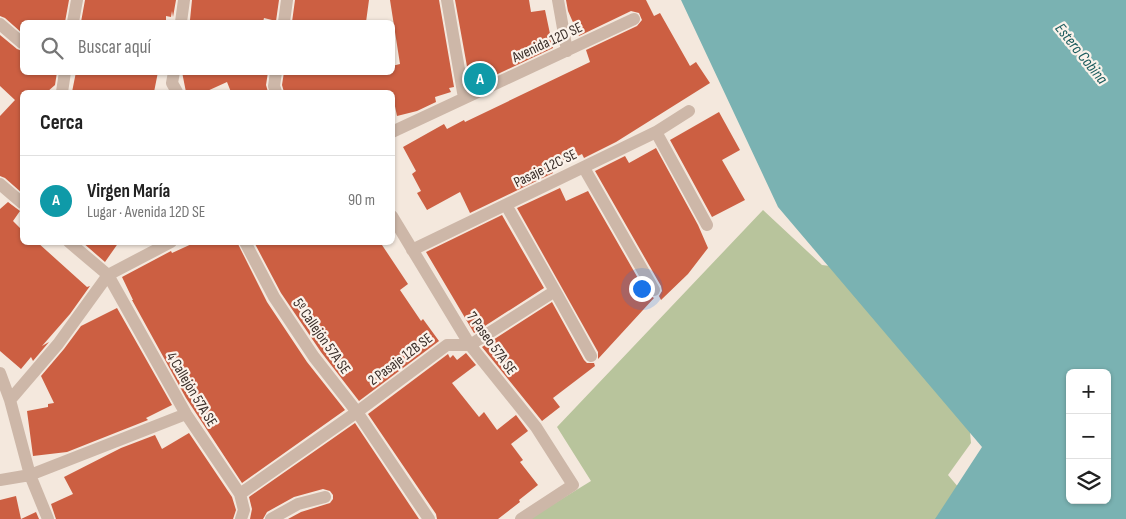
<!DOCTYPE html>
<html lang="es">
<head>
<meta charset="utf-8">
<style>
  body { margin:0; font-family:"Sofia Sans Condensed",sans-serif; background:#f6f6f6; color:#222 }
  .controls { position:absolute; right:15px; bottom:15px; display:grid; overflow:hidden; border-radius:8px; box-shadow:0 1px 4px #0004 }
  .controls button { width:45px; height:45px; display:grid; place-items:center; padding:0; border:0; border-bottom:1px solid #e0e0e0; background:#fff; color:#222; font:25px sans-serif }
  .you { position:absolute; left:641px; top:288px; width:18px; height:18px; margin:-12px; border:4px solid #fff; border-radius:50%; background:#1a73e8; box-shadow:0 0 0 8px #1a73e833 }
  .badge { display:grid; place-items:center; width:32px; height:32px; border-radius:50%; background:#0f766e; color:#fff; font-size:16px; font-weight:700 }
  .pin { position:absolute; translate:-50% -50%; border:2px solid #fff; box-shadow:0 1px 5px #0006 }
  .list { margin:0; padding:0; list-style:none }
  h2 { display:flex; justify-content:space-between; align-items:center; height:65px; margin:0; padding:0 20px; font-size:21px }
  h2 small { font-size:16px; font-weight:400; color:#767676 }
  .list li { display:grid; grid-template-columns:32px 1fr auto; gap:15px; align-items:center; box-sizing:border-box; height:90px; padding:0 20px; border-top:1px solid #e0e0e0 }
  .list b { display:block; font-size:19px; white-space:nowrap }
  .list p { margin:0; font-size:16px; white-space:nowrap; color:#767676 }
  .list em { font-size:16px; font-style:normal; color:#767676 }
  .icon { flex:none; width:28px; height:28px; fill:none; stroke:currentColor; stroke-width:2; stroke-linecap:round; stroke-linejoin:round }
  .map { position:relative; flex:none; width:1126px; height:519px; overflow:hidden }
  .search { position:absolute; background:#fff; box-shadow:0 1px 4px #0004; left:20px; top:20px; width:375px; height:55px; display:flex; align-items:center; gap:12px; box-sizing:border-box; padding:0 18px; border-radius:8px; color:#767676; font-size:19px }
  .panel { position:absolute; background:#fff; box-shadow:0 1px 4px #0004; left:20px; top:90px; width:375px; height:155px; border-radius:8px }
  .map>svg:first-child { display:block }
</style>
</head>
<body>
<div class="map">
<svg width="1126" height="519" viewBox="0 0 1126 519">
  <rect width="100%" height="100%" fill="#f4e8dd"/>
  <path fill="#b8c49c" d="M763 210 822 265 846 268 968 410 971 443 948 475 965 495 950 519H529L591 481 557 427Z"/>
  <path fill="#7ab2b2" fill-rule="evenodd" d="M681 0H1126V519H935L982 447 778 207ZM1070 373H1107V500H1070Z"/>
  <path fill="#cc5f42" d="M0 0H69L65 22H22V33L5 18 0 16Z
    M85 0H176L173 17 172 11 171 17 166 16V22H81Z
    M192 0H279L276 21 264 18 263 22H196V21L190 20Z
    M295 0H369L366 22H292Z
    M390 0H439L454 87 449 88 451 92 435 97 436 102 417 111 397 116 392 92H284L282 85 284 72H392V66L400 64Z
    M455 0H529L531 12 545 10 553 48 485 80 470 83Z
    M566 0H646L654 16 660 13 690 66 696 62 710 83 616 142 584 158 582 154 578 156 577 153 551 169 553 173 470 213 460 192 427 210 417 193 421 191 412 174 416 171 403 147 444 124 447 129 464 120 465 122 590 62 586 50 637 26 642 20 639 13 631 11 579 36 568 11Z
    M0 35 17 49 22 51V72H57L55 85 47 92H22V193L5 178 0 176V116L15 100 0 86Z
    M76 72H158L154 92H72Z
    M182 72H268L266 85 268 92H231L227 82 205 92H186Z
    M719 112 740 150 722 160 745 200 712 217 670 140Z
    M656 148 698 225 708 248 688 274 661 300 659 296 662 291 661 286 595 171 625 156 629 163Z
    M560 188 566 201 588 191 647 294 654 298 598 359V352L517 208Z
    M8 202 20 211 13 221 22 230V242H37L87 287 90 286 70 314 42 346 49 342 33 361 31 357 21 369 0 351V209Z
    M502 215 544 288 474 333 426 252Z
    M82 242H119L105 262Z
    M196 242H237L267 302 307 362 345 410 242 483 186 398 132 300H133L122 277 171 251 172 253Z
    M254 242H380L408 284 400 290 421 321 423 319 439 341 359 401 321 352 281 293Z
    M552 302 584 360 587 363H594L595 366 553 398 560 407 542 421 482 347Z
    M117 308 172 405 146 418 148 420 67 452 33 456 27 411 48 407V404L54 403 41 376 64 349 81 326Z
    M466 353 476 365 452 383 479 417 484 412 497 430 516 415 528 431 511 444 523 460 520 462 538 485 519 500 520 502 498 519H437L436 514 368 414 448 354 450 358 453 355 457 360Z
    M355 423 419 519H288L301 512 330 503 333 499V495L330 491 323 489 294 497 267 512 263 519H250L252 509 249 497Z
    M189 433 232 497 236 510 233 519H56L51 504 73 494 64 477 121 448 155 435 162 449Z
    M16 496 21 519 36 512 39 519H0V500Z"/>
  <g fill="none" stroke-linecap="round" stroke-linejoin="round">
    <path stroke="#cdb7a8" stroke-width="12" d="M447 0 464 98
      M558 0 567 51
      M73 22 77 0
      M181 22 184 0
      M284 22 287 0
      M0 24 22 43
      M174 72 172 83 177 92
      M62 92 65 72
      M276 92 274 86 276 72
      M392 132 634 19
      M656 132 707 225
      M584 168 654 290
      M0 184 22 203
      M392 216 470 345 536 427 573 485 521 519
      M69 242 108 275 186 414 240 494 244 510 241 519
      M245 242 274 297 314 357 357 412 429 519
      M412 250 656 132 689 111
      M555 291 591 356
      M0 373 10 400 30 475 48 519
      M10 400 58 344 108 275 171 242
      M0 480 30 475 186 414
      M240 494 357 412 447 345H470L555 291 506 205
      M271 519 298 504 325 497"/>
  </g>
  <g text-anchor="middle" stroke-width="4.5" stroke-linejoin="round" paint-order="stroke">
    <g font-size="15" fill="#392d28" stroke="#fbf2ea">
      <text transform="translate(547 42) rotate(-25)" y="5">Avenida 12D SE</text>
      <text transform="translate(545 168) rotate(-26)" y="5">Pasaje 12C SE</text>
      <text transform="translate(322 336) rotate(55)" y="5">5º Callejón 57A SE</text>
      <text transform="translate(492 343) rotate(54)" y="5">7 Paseo 57A SE</text>
      <text transform="translate(400 359) rotate(-37)" y="5">2 Pasaje 12B SE</text>
      <text transform="translate(192 389) rotate(59)" y="5">4 Callejón 57A SE</text>
    </g>
    <g font-size="16" font-style="italic" fill="#1b5b5d" stroke="#fbf2ea">
      <text transform="translate(1082 53) rotate(51)" y="6">Estero Cobina</text>
    </g>
  </g>
</svg>
<div class="controls">
<button>+</button>
<button>−</button>
<button><svg class="icon" aria-label="layers" viewBox="0 0 24 24"><path d="M12 4l9 5-9 5-9-5zM3 14l9 5 9-5"/></svg></button>
</div>
<div class="you"></div>
<div class="pin badge" style="left:480px;top:79px;background:#0f9aa8">A</div>
<div class="search"><svg class="icon" aria-label="search" viewBox="0 0 24 24"><circle cx="10" cy="10" r="6"/><path d="M15 15l6 6"/></svg>Buscar aquí</div>
<section class="panel">
<h2>Cerca<small></small></h2>
<ul class="list">
<li><span class="badge" style="background:#0f9aa8">A</span><div><b>Virgen María</b><p>Lugar · Avenida 12D SE</p></div><em>90 m</em></li>
</ul>
</section>
</div>
</body>
</html>
